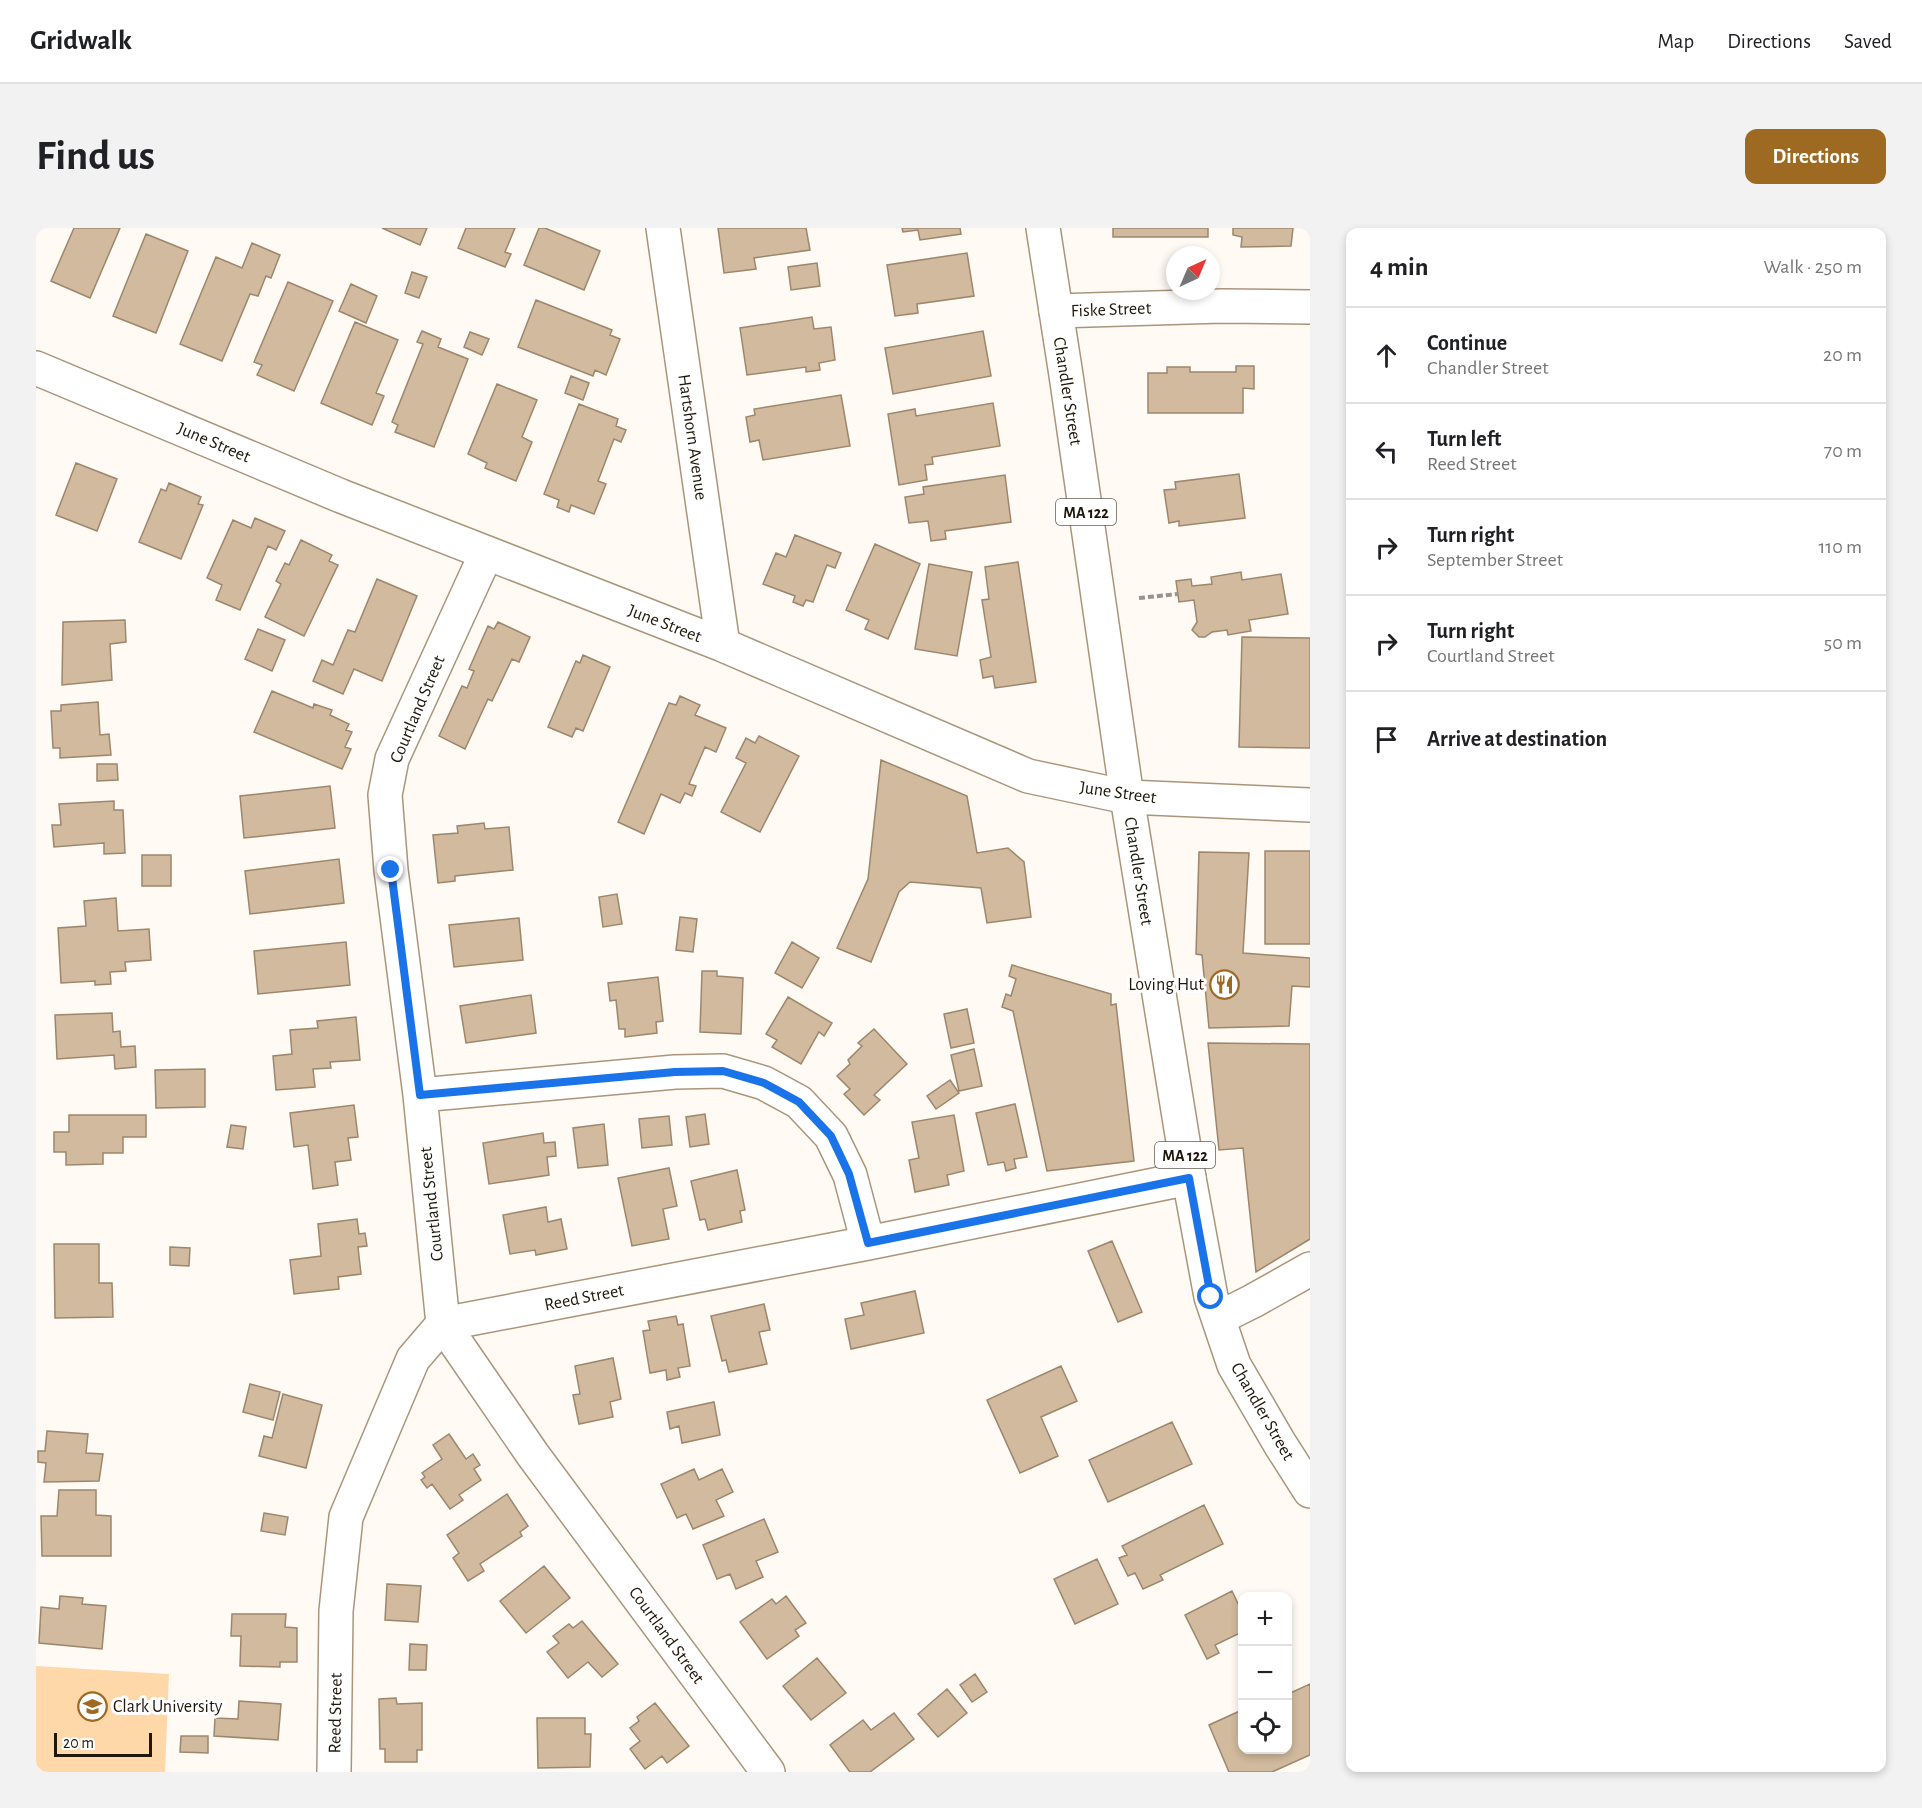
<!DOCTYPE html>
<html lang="en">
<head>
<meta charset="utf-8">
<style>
  body { margin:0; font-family:"Alegreya Sans",sans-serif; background:#f2f2f2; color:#202124 }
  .controls { position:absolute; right:18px; bottom:18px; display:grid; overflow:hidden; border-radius:12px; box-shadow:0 3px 9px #0003 }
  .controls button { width:54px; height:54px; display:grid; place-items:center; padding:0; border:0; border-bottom:2px solid #e0e0e0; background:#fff; color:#202124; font:30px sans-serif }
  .compass { position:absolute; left:1130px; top:18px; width:54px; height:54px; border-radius:50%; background:#fff; box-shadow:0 3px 9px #0003; rotate:44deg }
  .scale { position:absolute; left:18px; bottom:15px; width:98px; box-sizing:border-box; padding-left:6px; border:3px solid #1f170c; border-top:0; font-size:16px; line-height:21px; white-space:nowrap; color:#1f170c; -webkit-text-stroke:4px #fff; paint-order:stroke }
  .stop { position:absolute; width:18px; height:18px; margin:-14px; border:4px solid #1a73e8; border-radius:50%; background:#fff }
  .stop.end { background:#1a73e8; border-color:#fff; box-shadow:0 2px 6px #0008 }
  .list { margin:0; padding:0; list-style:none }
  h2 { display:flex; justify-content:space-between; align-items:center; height:78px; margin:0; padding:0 24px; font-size:26px }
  h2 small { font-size:20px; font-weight:400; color:#757577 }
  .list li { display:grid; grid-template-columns:39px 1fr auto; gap:18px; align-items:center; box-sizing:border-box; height:96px; padding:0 24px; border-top:2px solid #e0e0e0 }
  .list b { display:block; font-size:22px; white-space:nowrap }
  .list p { margin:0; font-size:20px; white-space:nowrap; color:#757577 }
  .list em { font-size:20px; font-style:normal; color:#757577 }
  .icon { flex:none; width:33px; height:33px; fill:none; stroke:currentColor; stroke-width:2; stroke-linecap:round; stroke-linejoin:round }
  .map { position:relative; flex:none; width:1274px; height:1544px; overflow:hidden; border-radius:12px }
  header { display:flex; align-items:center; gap:36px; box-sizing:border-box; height:84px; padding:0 30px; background:#fff; border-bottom:2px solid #e0e0e0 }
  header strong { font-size:28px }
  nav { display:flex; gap:33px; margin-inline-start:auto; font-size:21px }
  .intro { display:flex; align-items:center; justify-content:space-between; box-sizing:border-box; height:144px; padding:0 36px }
  h1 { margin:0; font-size:42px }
  .button { padding:15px 27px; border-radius:12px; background:#9e6a21; color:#fff; font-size:21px; font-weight:700 }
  main { display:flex; gap:36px; padding:0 36px }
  aside { flex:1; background:#fff; border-radius:12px; box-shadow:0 3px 9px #0003 }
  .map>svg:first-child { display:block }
</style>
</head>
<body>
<header>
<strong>Gridwalk</strong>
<nav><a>Map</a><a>Directions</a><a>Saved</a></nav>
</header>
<div class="intro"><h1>Find us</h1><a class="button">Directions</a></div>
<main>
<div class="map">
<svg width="1274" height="1544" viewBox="0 0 1274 1544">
  <rect width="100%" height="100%" fill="#fffaf4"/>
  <path fill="#ffd8aa" d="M0 1438 133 1446 129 1544H0Z"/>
  <path fill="#d1ba9e" stroke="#9d866c" stroke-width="1.5" d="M38 0H84L54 70 15 53Z
    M346 0H391L384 17Z
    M430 0H479L469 24 475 26 469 39 422 20Z
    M503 0H509L564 23 548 62 488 37Z
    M682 0H770L774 22 718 30 720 41 688 45Z
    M866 0H924L925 6 884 12 882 2 867 4Z
    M1077 0H1172V9H1077Z
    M1197 0H1257L1255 18 1205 19 1206 9 1197 7Z
    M110 6 152 23 120 105 77 88Z
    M216 15 244 27 235 50 230 48 222 68 214 66 186 133 144 116 180 29 206 40Z
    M931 25 938 68 881 76 882 85 859 88 851 37Z
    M781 35 784 58 755 62 752 39Z
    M376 44 391 49 383 70 369 65Z
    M252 54 297 73 258 163 221 147 226 137 218 134Z
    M315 56 341 68 330 95 303 83Z
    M500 72 576 102 574 107 584 111 570 147 559 142 557 148 482 119Z
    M776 89 778 101 795 99 799 132 783 135 784 142 770 144V139L711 147 704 100Z
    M319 94 362 112 340 165 348 168 336 197 285 175Z
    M386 103 405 111 402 119 432 131 398 219 359 204 362 197 356 194 387 116 381 114Z
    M947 103 955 148 857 166 849 120Z
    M434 104 453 111 446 127 428 119Z
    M1200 138H1218V161L1207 160V185H1112V145H1131V139H1154V144H1200Z
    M535 148 553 155 547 172 529 165Z
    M461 156 501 172 486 209 496 214 480 253 449 240 451 235 432 226Z
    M805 167 814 218 727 232 723 212 714 214 710 189 719 187 718 181Z
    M957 175 964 218 896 229 897 236 889 237 891 252 863 257 852 186 879 181 880 188Z
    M543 176 582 191 580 198 590 202 585 214 578 211 562 253 570 256 558 286 535 277 533 284 521 279 523 272 508 266Z
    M40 235 81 251 61 303 20 287Z
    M1203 246 1209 290 1143 298V293L1133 295 1128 262 1140 261 1139 254Z
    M969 247 975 294 909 303 910 311 895 313 892 293 873 295 869 269 888 266 887 259Z
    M133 255 165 269 162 276 167 277 145 331 103 314 125 261 130 263Z
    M219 290 249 303 240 322 232 318 204 382 180 372 186 357 171 350 197 292 215 300Z
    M759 307 805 325 799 340 791 337 777 374 770 372 767 378 757 374 759 368 727 356 740 325 750 329Z
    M265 312 296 327 293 333 302 337 268 408 229 389 245 356 240 353 249 335 253 337Z
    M839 316 884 336 852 411 829 401 833 392 810 382Z
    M982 334 1000 454 959 460 957 448 947 450 944 432 955 429 946 372 953 371 949 339Z
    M893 336 936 344 921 428 879 421Z
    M1205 344 1206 352 1245 346 1252 386 1213 392 1215 403 1192 407 1191 402 1176 404 1169 409H1163L1156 402 1161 394 1158 372 1143 374 1140 353 1155 351 1156 358 1176 356 1175 349Z
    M341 351 381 368 346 453 318 441 307 466 277 453 286 432 297 437 312 402 319 404Z
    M89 392 90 414 74 416 76 452 26 457 27 394Z
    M462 394 494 409 483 434 476 431 456 473 452 471 429 521 403 508 426 458 431 460 438 443 433 441 452 398 458 401Z
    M222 401 249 412 236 443 209 431Z
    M1206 409 1274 410V520L1203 519Z
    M547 427 574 439 547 503 540 500 536 509 512 499 540 433 544 435Z
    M236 463 277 480 278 476 296 482 294 487 313 496 310 502 316 504 309 519 315 521 306 541 218 504Z
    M644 468 664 477 659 487 690 500 680 524 669 519 653 556 660 558 656 568 649 565 644 575 625 566 608 606 582 594 633 475 640 477Z
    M62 474 64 507 73 506 75 527 24 530V520H17L15 483H25V477Z
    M723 508 763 528 724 604 685 584 710 535 700 530 710 510 719 515Z
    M845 532 931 568 941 625 972 620 988 634 995 689 951 695 945 660 874 654 863 664 835 734 801 720 832 651Z
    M61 536H81L82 552 61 553Z
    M294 558 299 600 208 610 204 568Z
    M78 573V582H87L89 625 68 626V615L18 619 16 597H25L23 576Z
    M448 595 449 601 473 599 477 642 419 648V653L402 655 397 607 422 605 421 598Z
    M1229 623H1274V716H1229Z
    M1163 624 1213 625 1207 725 1274 730V759L1256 758 1253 798 1173 800 1166 727 1160 726Z
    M106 627H135V658H106Z
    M303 631 308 675 214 686 209 643Z
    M581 666 586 696 567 699 563 669Z
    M80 670 82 703 113 701 115 732 89 734 90 743 74 744 75 756 59 757V753L25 755 22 700 50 698 48 673Z
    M644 689 661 691 657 724 640 722Z
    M483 690 487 732 418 739 413 697Z
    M310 714 314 757 222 766 218 723Z
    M756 714 783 730 766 760 739 745Z
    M976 737 1075 766V777L1080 776 1098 933 1011 943 977 783 966 779 970 766 975 768 980 751 973 748Z
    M666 743H681V748L707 750 705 806 664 804Z
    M622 749 627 793 620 794 621 805 589 809V801H583L580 772 574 773 572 755Z
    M495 767 500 805 430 815 424 778Z
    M752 769 796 795 788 808 783 804 765 836 736 819 741 812 730 806Z
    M931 781 938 815 915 820 908 786Z
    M76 785 77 804 84 803 85 819 99 818 100 839 79 841 78 827 21 831 19 787Z
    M320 789 324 832 294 834 295 840 277 841 279 859 240 862 237 828 256 826 254 802 282 800 281 793Z
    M838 801 871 836 838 867 844 872 828 887 808 866 814 861 801 848 814 836 812 832 826 818 822 815Z
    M1172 815 1274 816V1011L1220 1044 1207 920 1183 922Z
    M938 821 946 858 923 863 915 827Z
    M169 841V879L120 880 119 842Z
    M914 852 923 865 900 881 891 868Z
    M979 876 991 929 978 931 980 940 970 943 968 934 952 937 940 885Z
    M318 877 322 909 312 910 315 932 299 934 302 957 277 961 272 917 258 919 254 885Z
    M669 886 673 916 654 919 650 889Z
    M33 887H110V909H87V925H67V936L30 937V924H18V904H33Z
    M918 887 928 943 911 947 913 957 879 964 873 932 883 930 876 894Z
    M633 888 636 917 606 920 603 891Z
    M568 896 572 937 542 940 537 900Z
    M195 897 210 899 207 921 191 919Z
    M507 905 508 915 519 914 520 928 511 929 513 947 453 956 447 915Z
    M633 940 641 978 627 981 633 1011 596 1018 582 950Z
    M701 942 709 982 704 983 706 994 672 1002 669 991 664 992 655 953Z
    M510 979 512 994 525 991 531 1021 500 1027 499 1022 474 1026 467 987Z
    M321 991 323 1006 329 1005 331 1018 322 1019 325 1046 302 1049 303 1061 258 1066 254 1032 285 1028 282 996Z
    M1076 1013 1106 1084 1082 1094 1052 1023Z
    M18 1016H63V1055H76L77 1089 19 1090Z
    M134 1019 154 1020 153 1038 134 1037Z
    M879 1063 888 1105 815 1121 809 1091 828 1087 825 1075Z
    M728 1076 734 1102 723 1104 731 1136 693 1144 690 1132 686 1133 675 1088Z
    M640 1088 642 1097 647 1096 654 1138 642 1140 644 1149 631 1152 630 1142 614 1145 607 1103 614 1102 612 1093Z
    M577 1130 585 1171 574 1174 577 1189 543 1196 537 1167 544 1166 539 1138Z
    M1025 1138 1041 1173 1005 1189 1022 1228 984 1245 951 1172Z
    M214 1156 244 1164 237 1192 207 1184Z
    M247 1166 286 1177 270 1240 223 1228 228 1208 236 1210Z
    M678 1174 684 1207 646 1215 643 1198 634 1201 631 1184Z
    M1136 1194 1156 1236 1072 1274 1053 1232Z
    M11 1203 52 1206 50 1225 67 1226 63 1253 8 1254 10 1235 2 1234V1223H9Z
    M413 1206 430 1231 437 1226 444 1237 438 1241 445 1252 423 1267 427 1272 414 1281 396 1256 391 1260 385 1252 389 1249 386 1245 406 1231 397 1217Z
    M658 1241 663 1252 686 1241 697 1264 680 1272 688 1288 657 1301 650 1286 641 1290 625 1256Z
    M23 1262H60V1287L75 1288V1328H6L5 1288H21Z
    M471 1266 492 1298 484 1304 486 1308 444 1336 448 1343 432 1353 417 1330 423 1325 411 1307Z
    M1168 1277 1187 1316 1124 1347 1127 1352 1107 1361 1099 1345 1092 1348 1083 1330 1091 1327 1086 1318Z
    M228 1285 252 1289 249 1307 225 1303Z
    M728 1291 742 1324 720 1333 727 1349 700 1361 694 1346 681 1351 667 1317Z
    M1061 1331 1082 1376 1039 1396 1018 1351Z
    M508 1338 534 1370 490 1405 464 1373Z
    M351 1356 385 1358 382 1394 349 1392Z
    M1196 1363 1206 1384V1404L1179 1417 1183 1425 1171 1431 1149 1387Z
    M24 1368 47 1370 46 1376 70 1378 66 1421 3 1415 5 1379 23 1381Z
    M750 1368 770 1395 759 1402 763 1408 731 1431 704 1394 736 1371 740 1376Z
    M196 1386H250L249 1399 261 1400V1434H244V1439L204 1438 205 1408H195Z
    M546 1393 582 1436 566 1449 552 1434 532 1450 511 1424 523 1415 517 1408 533 1396 537 1400Z
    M374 1416 391 1417 390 1442H373Z
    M781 1430 810 1465 775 1492 747 1458Z
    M939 1446 951 1464 936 1474 924 1457Z
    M1274 1456V1527L1236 1544H1193L1173 1497 1206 1482V1522H1252V1466Z
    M911 1461 931 1485 902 1509 882 1486Z
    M360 1470 361 1476 386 1475V1522H381V1534H349V1521H344L343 1471Z
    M203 1473 245 1476 242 1512 178 1508 179 1490 202 1491Z
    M619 1475 653 1518 631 1535 626 1528 609 1541 594 1521 604 1513 594 1500 603 1493 601 1489Z
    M858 1485 878 1511 834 1544H814L794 1517 827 1492 835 1502Z
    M501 1490H549V1506H555L554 1539 502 1540Z
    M145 1508H172V1525L144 1524Z"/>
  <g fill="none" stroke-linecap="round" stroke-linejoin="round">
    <defs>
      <path id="minor" d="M627 0 687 417
        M1020 83 1185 78 1274 79
        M0 140 305 268 687 417 992 548 1091 569 1274 577
        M450 326 356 531 349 567 355 642 384 867 407 1096 497 1227 732 1544
        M384 867 639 844 687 843 728 855 763 874 795 908 814 947 832 1015
        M1183 1090 1217 1073 1274 1041
        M298 1544 300 1383 310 1289 377 1131 407 1096 832 1015 1153 950"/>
      <path id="major" d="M1007 0 1030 147 1091 569 1153 950 1175 1069 1198 1137 1244 1216 1274 1263"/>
    </defs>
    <use href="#minor" stroke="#ab957a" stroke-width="36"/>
    <use href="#major" stroke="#ab957a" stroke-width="36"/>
    <path stroke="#99938a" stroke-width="4" stroke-dasharray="6 3" stroke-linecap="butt" d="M1103 370 1142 366"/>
    <use href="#minor" stroke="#fff" stroke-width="33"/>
    <use href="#major" stroke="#fff" stroke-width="33"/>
  </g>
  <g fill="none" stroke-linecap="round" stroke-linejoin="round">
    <path stroke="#1a73e8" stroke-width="8" d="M355 642 384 867 639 844 687 843 728 855 763 874 795 908 813 946 832 1015 1153 950 1175 1069"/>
  </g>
  <defs>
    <symbol id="restaurant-ring" viewBox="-11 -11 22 22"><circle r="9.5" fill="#fff" stroke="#9e6a21" stroke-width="1.5"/><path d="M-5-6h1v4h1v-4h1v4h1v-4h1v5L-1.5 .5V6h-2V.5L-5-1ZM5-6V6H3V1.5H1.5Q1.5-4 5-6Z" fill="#9e6a21"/></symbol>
    <symbol id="university-ring" viewBox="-11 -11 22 22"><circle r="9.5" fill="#fff" stroke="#9e6a21" stroke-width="1.5"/><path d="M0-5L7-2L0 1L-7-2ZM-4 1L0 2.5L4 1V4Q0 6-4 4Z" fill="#9e6a21"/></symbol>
  </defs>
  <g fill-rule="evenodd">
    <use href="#restaurant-ring" x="1172" y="740" width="33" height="33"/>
    <use href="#university-ring" x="40" y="1462" width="33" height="33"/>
  </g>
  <g text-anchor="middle" stroke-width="6" stroke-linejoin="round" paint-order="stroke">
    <g fill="#fff" stroke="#625d55" stroke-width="1.5">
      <rect x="1020" y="271" width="60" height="26" rx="4.5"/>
      <rect x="1119" y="914" width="60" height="26" rx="4.5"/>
    </g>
    <g font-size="16" font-weight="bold" fill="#1f170c">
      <text x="1050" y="290">MA 122</text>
      <text x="1149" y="933">MA 122</text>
    </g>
    <g font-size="18" fill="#1f170c" stroke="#fff">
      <text transform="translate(1075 81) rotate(-2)" y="6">Fiske Street</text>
      <text transform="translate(1032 163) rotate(81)" y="6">Chandler Street</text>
      <text transform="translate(657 209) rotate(82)" y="6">Hartshorn Avenue</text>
      <text transform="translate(178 214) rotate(23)" y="6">June Street</text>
      <text transform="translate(629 395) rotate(21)" y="6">June Street</text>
      <text transform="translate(381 481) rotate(-67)" y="6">Courtland Street</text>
      <text transform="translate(1082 564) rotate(8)" y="6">June Street</text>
      <text transform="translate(1103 643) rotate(81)" y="6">Chandler Street</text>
      <text transform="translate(395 976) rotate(-96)" y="6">Courtland Street</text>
      <text transform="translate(548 1069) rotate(-11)" y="6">Reed Street</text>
      <text transform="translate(1227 1183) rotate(60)" y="6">Chandler Street</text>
      <text transform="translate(631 1407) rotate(54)" y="6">Courtland Street</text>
      <text transform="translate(299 1485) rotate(-89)" y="6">Reed Street</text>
    </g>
    <g font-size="18" fill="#1f170c" stroke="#fff" text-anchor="end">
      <text x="1168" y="762">Loving Hut</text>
      <text x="77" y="1484" text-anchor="start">Clark University</text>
    </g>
  </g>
</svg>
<div class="controls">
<button>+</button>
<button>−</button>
<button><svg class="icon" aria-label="locate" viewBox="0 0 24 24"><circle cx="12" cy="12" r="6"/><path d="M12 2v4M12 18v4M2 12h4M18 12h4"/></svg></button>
</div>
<svg class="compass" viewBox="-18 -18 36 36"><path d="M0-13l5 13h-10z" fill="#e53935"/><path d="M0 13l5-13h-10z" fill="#757577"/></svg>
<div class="scale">20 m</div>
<div class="stop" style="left:1175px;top:1069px"></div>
<div class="stop end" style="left:355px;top:642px"></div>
</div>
<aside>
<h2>4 min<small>Walk · 250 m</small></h2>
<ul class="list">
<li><svg class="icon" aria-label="ahead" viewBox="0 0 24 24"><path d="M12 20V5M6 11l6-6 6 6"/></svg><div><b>Continue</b><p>Chandler Street</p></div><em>20 m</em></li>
<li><svg class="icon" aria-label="left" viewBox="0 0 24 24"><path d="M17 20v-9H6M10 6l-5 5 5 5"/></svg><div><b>Turn left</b><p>Reed Street</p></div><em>70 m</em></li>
<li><svg class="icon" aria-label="right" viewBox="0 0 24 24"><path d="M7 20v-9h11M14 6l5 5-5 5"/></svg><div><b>Turn right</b><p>September Street</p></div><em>110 m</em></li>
<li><svg class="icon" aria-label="right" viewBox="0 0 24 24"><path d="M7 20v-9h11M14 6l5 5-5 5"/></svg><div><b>Turn right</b><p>Courtland Street</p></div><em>50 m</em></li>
<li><svg class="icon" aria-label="arrive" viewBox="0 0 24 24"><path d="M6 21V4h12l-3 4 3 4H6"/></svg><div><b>Arrive at destination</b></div></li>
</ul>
</aside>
</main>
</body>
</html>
